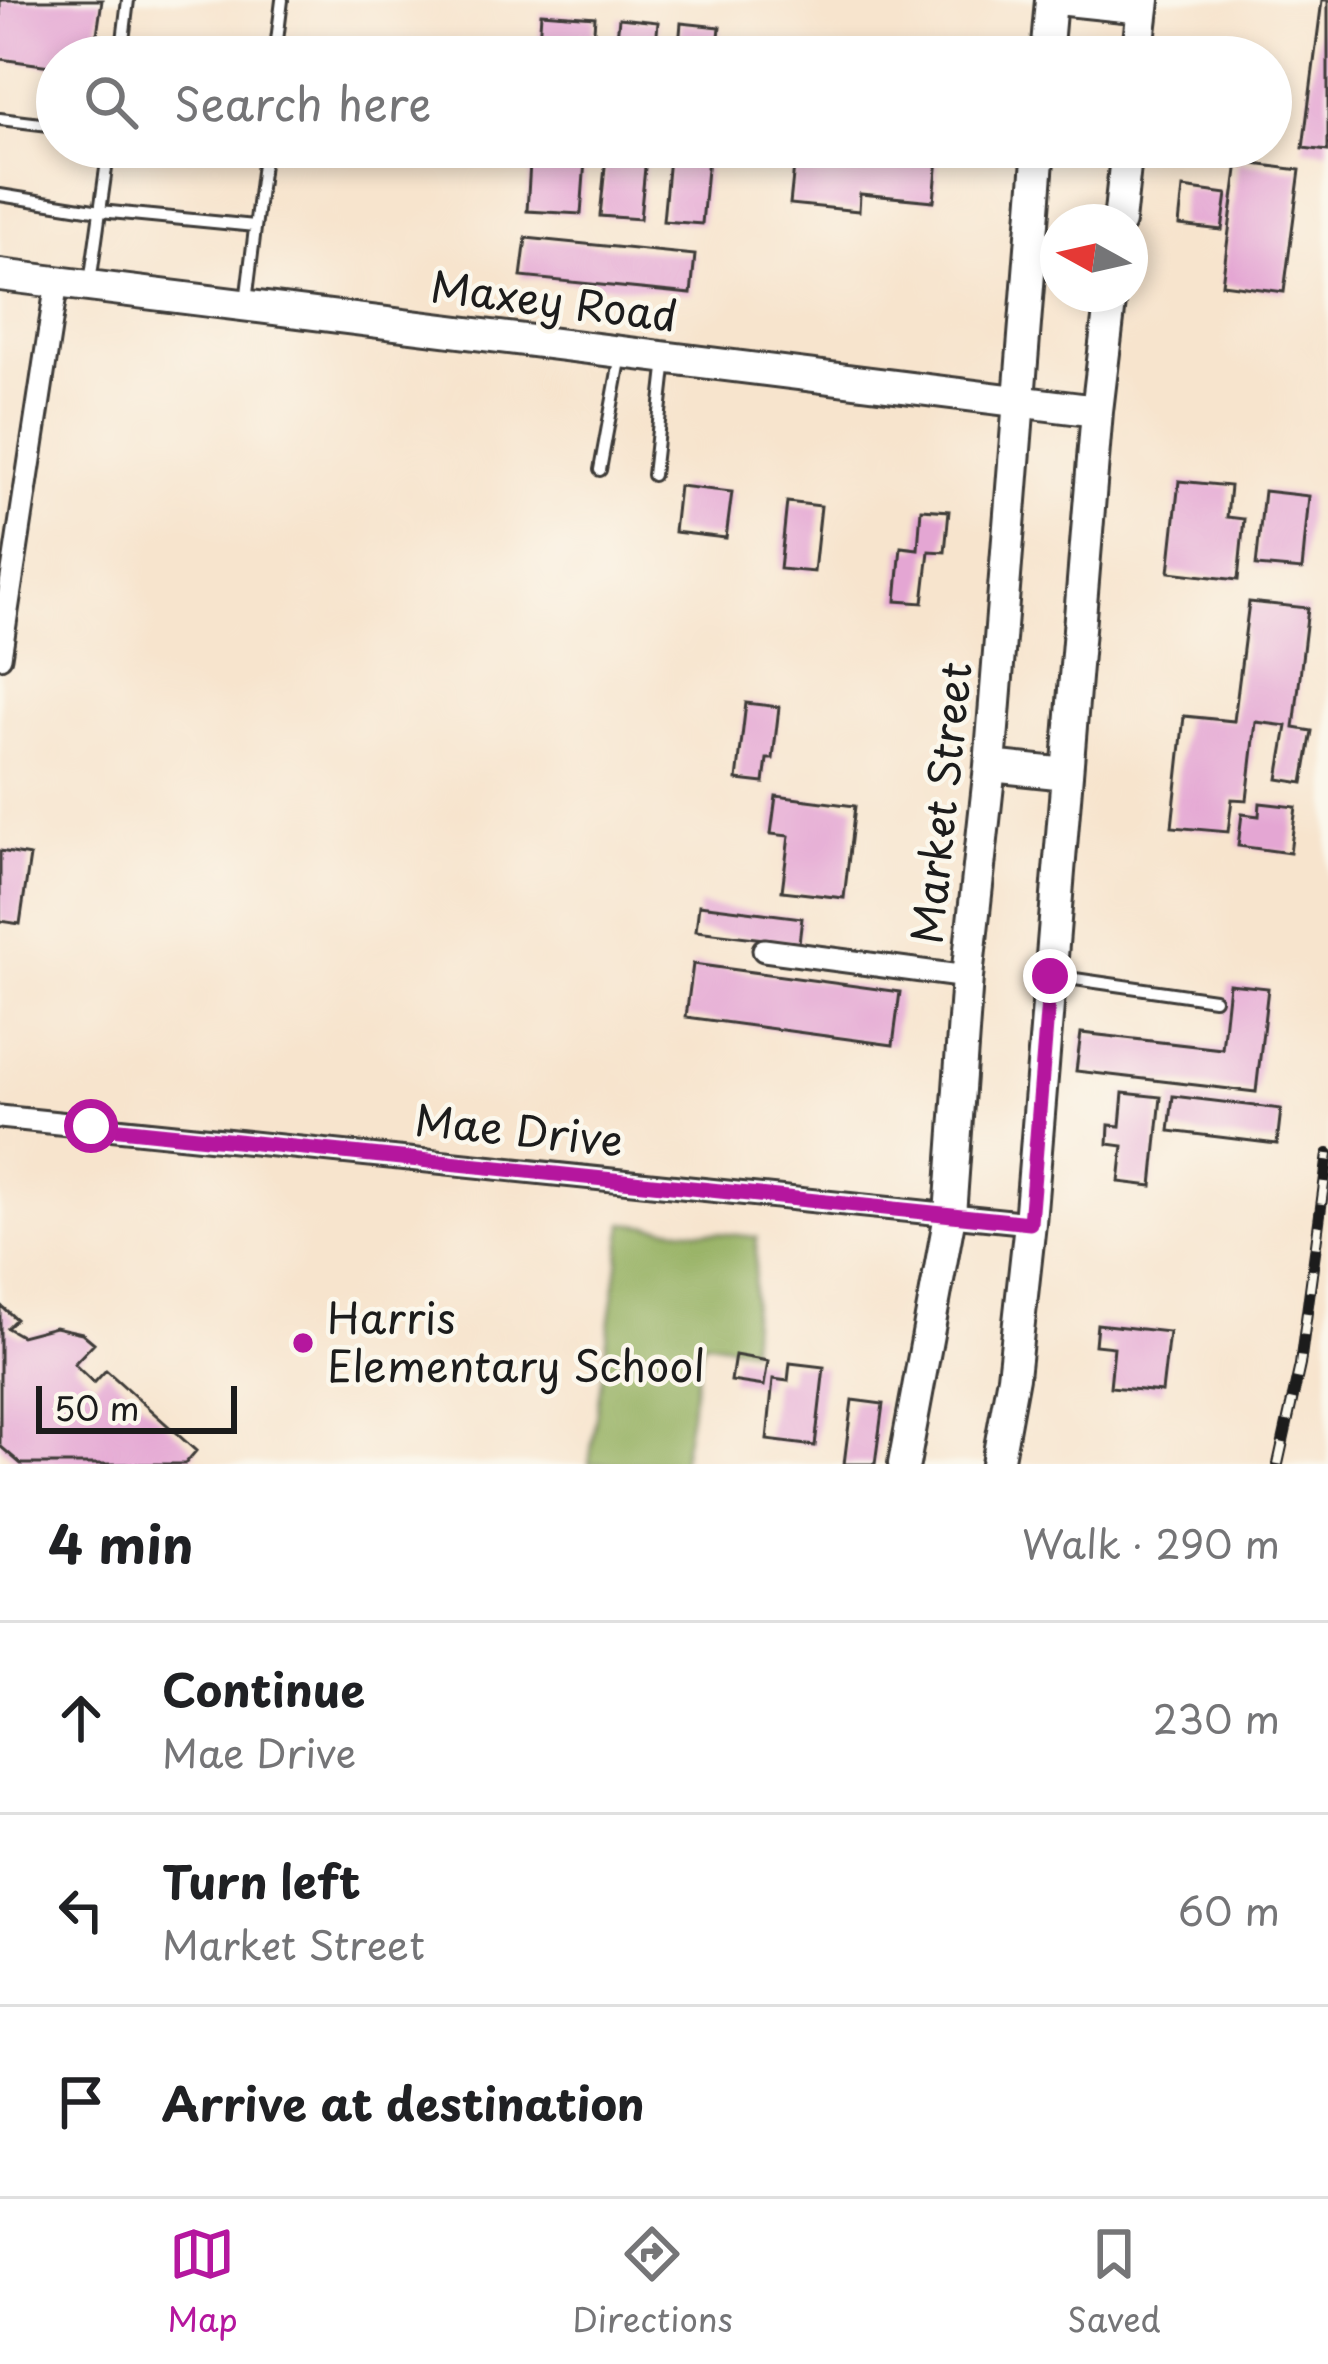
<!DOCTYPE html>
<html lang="en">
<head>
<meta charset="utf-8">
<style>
  body { margin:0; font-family:"Playpen Sans",sans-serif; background:#f2f2f2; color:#202124 }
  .compass { position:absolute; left:1040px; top:204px; width:108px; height:108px; border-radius:50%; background:#fff; box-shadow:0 6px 18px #0003; rotate:278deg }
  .scale { position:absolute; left:36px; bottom:30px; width:201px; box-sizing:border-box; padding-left:12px; border:6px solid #1c1c1c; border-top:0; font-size:33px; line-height:42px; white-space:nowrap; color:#1c1c1c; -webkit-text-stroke:9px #fbf7ec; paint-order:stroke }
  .stop { position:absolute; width:36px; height:36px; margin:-27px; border:9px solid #b5179e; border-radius:50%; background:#fff }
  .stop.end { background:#b5179e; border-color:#fff; box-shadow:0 3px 12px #0008 }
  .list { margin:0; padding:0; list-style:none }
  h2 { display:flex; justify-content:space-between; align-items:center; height:156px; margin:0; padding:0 48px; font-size:51px }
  h2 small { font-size:39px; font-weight:400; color:#757577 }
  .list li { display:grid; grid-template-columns:78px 1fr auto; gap:36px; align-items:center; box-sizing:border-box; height:192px; padding:0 48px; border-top:3px solid #e0e0e0 }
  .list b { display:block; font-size:45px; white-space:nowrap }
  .list p { margin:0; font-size:39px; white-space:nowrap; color:#757577 }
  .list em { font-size:39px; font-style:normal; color:#757577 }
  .icon { flex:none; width:66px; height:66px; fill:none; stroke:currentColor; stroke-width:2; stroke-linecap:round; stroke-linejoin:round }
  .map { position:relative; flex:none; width:1328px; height:1464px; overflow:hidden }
  .search { position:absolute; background:#fff; box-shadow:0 6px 18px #0003; left:36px; right:36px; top:36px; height:132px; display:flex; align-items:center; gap:30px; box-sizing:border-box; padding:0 42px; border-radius:66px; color:#757577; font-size:45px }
  .sheet { height:732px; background:#fff }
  nav { display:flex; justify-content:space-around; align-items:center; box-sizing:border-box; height:168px; border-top:3px solid #e0e0e0; background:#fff; font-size:33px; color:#757577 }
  nav a { display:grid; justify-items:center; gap:6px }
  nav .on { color:#b5179e }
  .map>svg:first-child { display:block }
</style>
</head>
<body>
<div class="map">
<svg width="1328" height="1464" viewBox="0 0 1328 1464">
  <rect width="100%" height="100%" fill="#fbf7ec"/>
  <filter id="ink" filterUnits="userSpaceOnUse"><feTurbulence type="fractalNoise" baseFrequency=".00833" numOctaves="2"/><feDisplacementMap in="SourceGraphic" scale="24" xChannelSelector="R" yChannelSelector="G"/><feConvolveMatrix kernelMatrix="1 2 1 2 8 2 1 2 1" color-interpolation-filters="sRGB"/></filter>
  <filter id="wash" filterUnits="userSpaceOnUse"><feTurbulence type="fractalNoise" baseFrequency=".004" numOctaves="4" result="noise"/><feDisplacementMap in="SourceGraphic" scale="48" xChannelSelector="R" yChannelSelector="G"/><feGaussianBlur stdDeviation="2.7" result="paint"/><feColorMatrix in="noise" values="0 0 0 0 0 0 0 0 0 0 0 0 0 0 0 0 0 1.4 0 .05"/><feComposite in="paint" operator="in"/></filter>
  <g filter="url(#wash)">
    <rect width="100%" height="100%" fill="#f7e4cd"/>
    <path fill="#95b062" stroke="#58663f" stroke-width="3" d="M624 1223 757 1237 750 1349 703 1341 681 1464H589Z"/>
    <g id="blocks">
      <path fill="#e4a6d3" d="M0 0H102L95 48 72 44 70 57H57V67L0 59Z
        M1322 0H1328V151L1303 148Z
        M541 13 595 17 592 57H538Z
        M619 18 658 22 655 57H615Z
        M681 23 720 27 717 57H678Z
        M531 147H586L581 214 527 211Z
        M607 147H647L640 219 600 216Z
        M670 147H709L702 224 663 221Z
        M796 147H939L934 201 860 194 859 211 790 204Z
        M1238 162 1300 170 1284 292 1222 284Z
        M1183 188 1227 194 1222 230 1179 225Z
        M526 238 695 255 691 294 521 277Z
        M1179 481 1230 486 1227 517 1244 519 1238 580 1169 572Z
        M679 486 732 492 726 538 674 532Z
        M1264 491 1309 496 1302 570 1256 566Z
        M787 502 821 506 814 572 780 569Z
        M921 509 949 511 945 552 929 551 923 603 896 601 901 547 918 549Z
        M1249 602 1308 608 1294 728 1312 731 1303 783 1278 779 1287 726 1256 722 1247 800 1232 799 1228 832 1172 827 1184 716 1234 721Z
        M746 703 779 707 773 759H767L764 783 737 780Z
        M776 796 855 806 844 898 782 891 789 836 771 834Z
        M1260 803 1296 807 1290 853 1238 846 1242 814 1259 816Z
        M0 851 30 856 20 924 0 921Z
        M699 905 802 918 799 943 696 931Z
        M693 964 900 992 893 1045 686 1017Z
        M1229 984 1268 988 1256 1092 1076 1071 1081 1033 1222 1049Z
        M1123 1093 1161 1097 1152 1186 1119 1182 1123 1146 1108 1144 1109 1125 1120 1126Z
        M1173 1096 1281 1109 1277 1144 1169 1131Z
        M0 1305 16 1319 7 1328 21 1336 55 1327 82 1333 94 1343 74 1364 94 1383 106 1370 196 1451 185 1464H21L0 1446Z
        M1097 1324 1169 1332 1162 1392 1110 1387 1114 1347 1095 1345Z
        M735 1355 768 1361 764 1386 731 1381Z
        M790 1363 824 1367 815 1446 767 1440 773 1379 788 1381Z
        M852 1400 883 1404 875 1464H844Z"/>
    </g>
  </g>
  <g filter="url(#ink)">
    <use href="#blocks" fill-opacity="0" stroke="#3d3a37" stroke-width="3"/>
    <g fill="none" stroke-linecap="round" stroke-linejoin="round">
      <defs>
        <path id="lane" d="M121 57 128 0
          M275 57 282 0
          M0 119 57 126
          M224 147 264 152
          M0 195 100 211 255 226
          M90 283 109 147
          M246 302 265 147
          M600 470 621 355
          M653 475 666 359
          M1054 976 1214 999"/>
        <path id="street" d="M0 657 57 282
          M764 950 967 977
          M0 1117 1030 1223"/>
        <path id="secondary" d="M1067 0 1143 8
          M1046 57 1051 0
          M1137 57 1144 0
          M1119 222 1127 147
          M0 275 1097 411
          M990 766 1067 774
          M904 1464 950 1215 967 977 990 766 1039 147
          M997 1464 1013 1377 1030 1223 1097 411 1111 294"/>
      </defs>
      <use href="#lane" stroke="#3d3a37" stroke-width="16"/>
      <use href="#street" stroke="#3d3a37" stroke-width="27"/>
      <use href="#secondary" stroke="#3d3a37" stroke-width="36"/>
      <use href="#lane" stroke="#fff" stroke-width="10"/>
      <use href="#street" stroke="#fff" stroke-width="21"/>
      <use href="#secondary" stroke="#fff" stroke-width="30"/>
      <defs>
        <path id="rail" d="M1278 1464 1300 1365 1328 1154"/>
      </defs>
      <use href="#rail" stroke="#1c1c1c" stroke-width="12"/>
      <use href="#rail" stroke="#fbf7ec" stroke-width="8" stroke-dasharray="22" stroke-linecap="butt"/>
    </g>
  </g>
  <g fill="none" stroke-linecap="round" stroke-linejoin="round" filter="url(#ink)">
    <path stroke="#b5179e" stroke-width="15" d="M91 1126 1030 1223 1050 976"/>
  </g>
  <circle fill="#b5179e" stroke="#fbf7ec" stroke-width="4.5" cx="303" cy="1343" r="12"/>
  <g text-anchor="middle" stroke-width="9" stroke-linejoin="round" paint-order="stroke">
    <g font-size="42" fill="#1c1c1c" stroke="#fbf7ec">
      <text transform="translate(554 302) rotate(7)" y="15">Maxey Road</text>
      <text transform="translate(942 803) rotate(-84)" y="15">Market Street</text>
      <text transform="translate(519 1131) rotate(6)" y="15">Mae Drive</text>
    </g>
    <g font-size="42" fill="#1c1c1c" stroke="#fbf7ec" text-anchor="start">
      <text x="327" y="1334">Harris<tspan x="327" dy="48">Elementary School</tspan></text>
    </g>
  </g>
</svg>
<svg class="compass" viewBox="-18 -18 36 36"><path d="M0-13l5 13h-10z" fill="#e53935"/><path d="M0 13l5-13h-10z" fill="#757577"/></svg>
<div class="scale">50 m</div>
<div class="stop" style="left:91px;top:1126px"></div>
<div class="stop end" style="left:1050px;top:976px"></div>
<div class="search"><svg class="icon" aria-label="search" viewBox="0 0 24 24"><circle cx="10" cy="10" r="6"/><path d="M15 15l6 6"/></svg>Search here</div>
</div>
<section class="sheet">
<h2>4 min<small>Walk · 290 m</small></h2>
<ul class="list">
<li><svg class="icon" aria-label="ahead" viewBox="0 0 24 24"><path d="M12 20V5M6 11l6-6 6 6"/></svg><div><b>Continue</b><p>Mae Drive</p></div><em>230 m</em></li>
<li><svg class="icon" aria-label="left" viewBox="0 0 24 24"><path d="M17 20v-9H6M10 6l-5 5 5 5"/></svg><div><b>Turn left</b><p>Market Street</p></div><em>60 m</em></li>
<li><svg class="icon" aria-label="arrive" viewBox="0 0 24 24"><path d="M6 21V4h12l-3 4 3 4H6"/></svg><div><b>Arrive at destination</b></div></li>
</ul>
</section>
<nav>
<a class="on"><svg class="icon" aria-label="map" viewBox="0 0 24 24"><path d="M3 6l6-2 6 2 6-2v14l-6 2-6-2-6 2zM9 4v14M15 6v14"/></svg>Map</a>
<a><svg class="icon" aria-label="directions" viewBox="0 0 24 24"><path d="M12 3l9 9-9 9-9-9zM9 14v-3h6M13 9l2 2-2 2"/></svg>Directions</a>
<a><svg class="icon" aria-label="saved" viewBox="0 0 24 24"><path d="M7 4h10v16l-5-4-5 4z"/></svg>Saved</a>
</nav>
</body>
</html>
